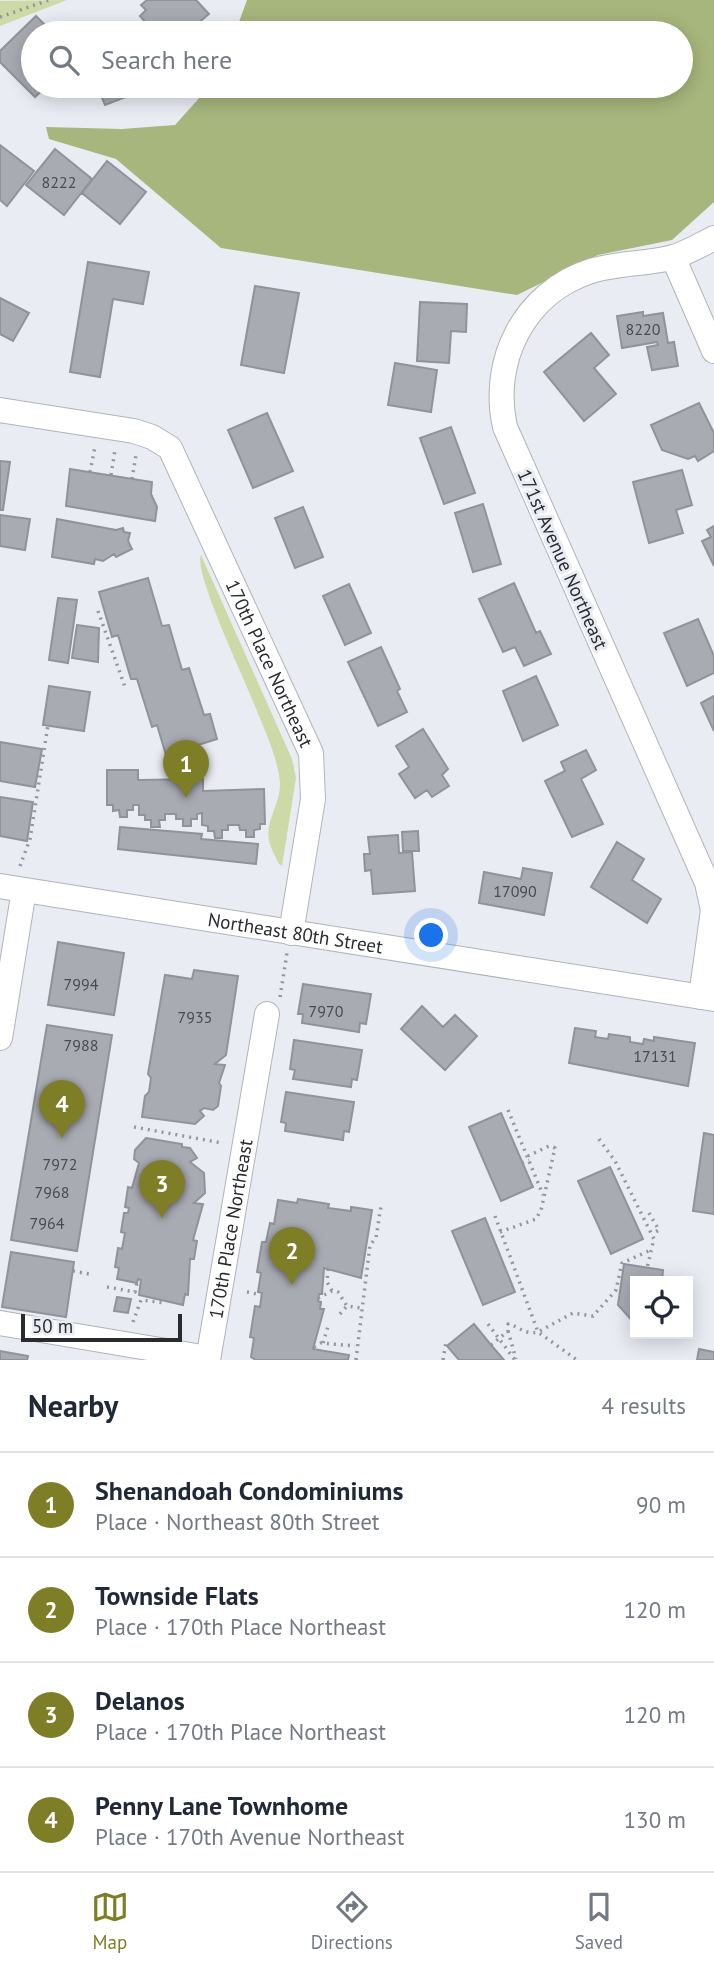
<!DOCTYPE html>
<html lang="en">
<head>
<meta charset="utf-8">
<style>
  body { margin:0; font-family:"PT Sans",sans-serif; background:#f2f2f3; color:#1f2937 }
  .controls { position:absolute; right:21px; bottom:21px; display:grid; overflow:hidden; border-radius:0px; box-shadow:0 4px 18px #0003 }
  .controls button { width:63px; height:63px; display:grid; place-items:center; padding:0; border:0; border-bottom:2px solid #e0e1e3; background:#fff; color:#1f2937; font:35px sans-serif }
  .scale { position:absolute; left:21px; bottom:18px; width:161px; box-sizing:border-box; padding-left:7px; border:4px solid #2a2b2e; border-top:0; font-size:19px; line-height:24px; white-space:nowrap; color:#2a2b2e; -webkit-text-stroke:5px #e9ecf3; paint-order:stroke }
  .you { position:absolute; left:432px; top:936px; width:24px; height:24px; margin:-18px; border:5px solid #fff; border-radius:50%; background:#1a73e8; box-shadow:0 0 0 10px #1a73e833 }
  .badge { display:grid; place-items:center; width:46px; height:46px; border-radius:50%; background:#7e7e27; color:#fff; font-size:23px; font-weight:700 }
  .pin { position:absolute; translate:-50% -58px; filter:drop-shadow(0 2px 4px #0008) }
  .pin::after { content:''; position:absolute; top:37px; width:24px; height:21px; background:inherit; clip-path:polygon(0 0,100% 0,50% 100%) }
  .list { margin:0; padding:0; list-style:none }
  h2 { display:flex; justify-content:space-between; align-items:center; height:91px; margin:0; padding:0 28px; font-size:30px }
  h2 small { font-size:23px; font-weight:400; color:#747a83 }
  .list li { display:grid; grid-template-columns:46px 1fr auto; gap:21px; align-items:center; box-sizing:border-box; height:105px; padding:0 28px; border-top:2px solid #e0e1e3 }
  .list b { display:block; font-size:26px; white-space:nowrap }
  .list p { margin:0; font-size:23px; white-space:nowrap; color:#747a83 }
  .list em { font-size:23px; font-style:normal; color:#747a83 }
  .icon { flex:none; width:38px; height:38px; fill:none; stroke:currentColor; stroke-width:2; stroke-linecap:round; stroke-linejoin:round }
  .map { position:relative; flex:none; width:714px; height:1360px; overflow:hidden }
  .search { position:absolute; background:#fff; box-shadow:0 4px 18px #0003; left:21px; right:21px; top:21px; height:77px; display:flex; align-items:center; gap:18px; box-sizing:border-box; padding:0 24px; border-radius:38px; color:#747a83; font-size:26px }
  .sheet { height:511px; background:#fff }
  nav { display:flex; justify-content:space-around; align-items:center; box-sizing:border-box; height:98px; border-top:2px solid #e0e1e3; background:#fff; font-size:19px; color:#747a83 }
  nav a { display:grid; justify-items:center; gap:4px }
  nav .on { color:#7e7e27 }
  .map>svg:first-child { display:block }
</style>
</head>
<body>
<div class="map">
<svg width="714" height="1360" viewBox="0 0 714 1360">
  <rect width="100%" height="100%" fill="#e9ecf3"/>
  <path fill="#cddaa7" d="M67 0 0 26V1Z
    M201 555 292 759 296 778 282 866 279 864C276 858 270 847 269 840 265 821 281 803 280 783 278 758 264 729 255 706 246 682 193 572 201 555Z"/>
  <path fill="#a7b67c" d="M247 0H714V202L672 240 598 255 517 295 221 248 116 159 49 139 46 127 122 129 175 125 210 86H681V33H235Z"/>
  <path fill="#a9abb3" stroke="#90939a" stroke-width="2" d="M147 0H196L209 14 190 30 186 25 177 33H155L140 16 146 10 141 5Z
    M36 16 53 33H33V86H47L35 97 0 62V51Z
    M97 86H154L105 105Z
    M0 145 34 171 7 206 0 200Z
    M55 149 92 179 64 215 26 185Z
    M107 161 146 192 120 224 82 193Z
    M88 262 149 272 143 304 113 299 100 377 70 372Z
    M255 286 299 293 284 373 241 365Z
    M0 298 29 313 13 341 0 334Z
    M420 302 467 304 466 332 451 331 449 363 417 361Z
    M643 312V316L663 313 668 343 674 342 678 366 652 370 647 347 658 345 657 342 622 348 617 316Z
    M591 333 609 355 594 368 616 394 584 421 544 372Z
    M395 363 437 370 431 412 388 405Z
    M699 403 714 433V451L698 461 695 456 688 459 662 450 651 425Z
    M267 413 293 471 253 488 228 430Z
    M451 427 475 493 444 504 420 438Z
    M0 461 10 462 3 510H0Z
    M70 469 152 482 151 494 157 507 155 521 66 506Z
    M682 470 692 505 676 510 683 533 649 543 633 482Z
    M483 504 501 564 473 572 455 513Z
    M303 507 323 557 295 568 275 518Z
    M0 515 30 519 25 550 0 546Z
    M57 519 116 530 123 528 124 532 130 533 128 541 132 549 116 557 114 554 103 561 95 559 94 564 52 557Z
    M714 526V566L702 541 711 537 707 530Z
    M148 578 162 626 169 625 182 670 189 668 204 715 210 714 217 739 166 755 157 725 152 727 137 679H131L118 635 112 637 99 592Z
    M514 583 536 633 540 631 551 654 524 666 515 647 503 652 479 599Z
    M349 584 371 633 345 645 323 596Z
    M58 598 77 600 68 663 49 660Z
    M698 619 714 656V673L687 686 664 633Z
    M77 625 99 628 98 662 72 658Z
    M381 647 400 689 397 691 407 712 378 726 348 662Z
    M536 676 558 725 523 741 503 691Z
    M49 686 90 692 84 731 43 725Z
    M714 696V731L701 703Z
    M423 729 448 769 442 775 449 786 432 797 427 790 415 798 399 774 409 767 396 746Z
    M0 742 42 749 35 787 0 781Z
    M586 750 596 770 581 779 603 824 572 837 545 781 565 771 561 762Z
    M107 770H138V780L203 779V791L264 789 265 824H260V829L254 830V837H246V830H240L239 825H228V830H222V838H215L214 831H208V826L202 825V813L197 814V819H191V826H183V819H176V814H165V820H159L160 827H151V820H145V815H139V805H133V810H127V817H120L119 810 113 811V805H107Z
    M0 797 33 802 27 841 0 836Z
    M120 827 202 834 201 839 258 844 256 864 118 849Z
    M418 831 419 851H403L402 832Z
    M398 835 399 853 412 852 415 891 373 894 371 870 365 871 364 854H370L368 837Z
    M617 842 644 859 632 880 661 899 647 923 591 887Z
    M523 868 552 873 544 915 479 903 484 872 521 879Z
    M58 942 124 953 114 1015 48 1005Z
    M194 970 238 976 226 1055 215 1064 225 1065 219 1083 221 1086 218 1106 213 1110 204 1108 200 1111 204 1116 195 1124 142 1117 145 1096 149 1092 151 1078 148 1074 165 975 192 979Z
    M303 984 371 994 366 1024 360 1023 359 1032 302 1023 303 1014H298Z
    M422 1006 443 1027 455 1015 477 1036 445 1070 401 1029Z
    M47 1025 112 1035 77 1251 11 1240Z
    M575 1028 596 1031 595 1037 608 1039 609 1034 630 1037V1042L643 1044 644 1039 654 1041V1037L695 1043 688 1086 569 1063Z
    M294 1040 362 1050 357 1080 352 1079 351 1087 293 1079 295 1070 290 1069Z
    M286 1092 354 1102 349 1132 344 1131 343 1140 285 1131 286 1123 281 1122Z
    M501 1113 533 1187 501 1201 469 1127Z
    M704 1133 714 1135V1214L693 1211Z
    M146 1138 182 1144V1147L190 1148 197 1158 190 1162 204 1173 205 1193 194 1203 203 1204 193 1240 197 1241 194 1259H190L188 1295 185 1294 183 1305 139 1295 141 1280 138 1279 137 1283 117 1279 119 1268 115 1267 118 1248 122 1249 125 1233 121 1232 124 1213H128L129 1208 125 1207 128 1187 132 1188 139 1163 134 1159 135 1150Z
    M610 1167 643 1239 611 1254 578 1181Z
    M298 1199 329 1204 328 1208 351 1211V1207L372 1210 361 1278 324 1268 322 1294H319L318 1301 321 1302 320 1309H324L313 1349 349 1355 348 1360H256L251 1357 254 1338 250 1337 255 1306 260 1307 262 1293 258 1292 261 1273 257 1272 262 1242H266L270 1223 274 1224 278 1200 297 1203Z
    M485 1218 515 1292 483 1305 452 1231Z
    M11 1252 74 1262 66 1317 2 1307Z
    M624 1264 663 1270 662 1281H635V1324L618 1305Z
    M117 1297 131 1299 128 1313 114 1311Z
    M474 1324 491 1345 504 1360H459L447 1346Z
    M699 1349 714 1352V1360H697Z
    M0 1351 28 1356 27 1360H0Z"/>
  <g fill="none" stroke-linecap="round" stroke-linejoin="round">
    <defs>
      <g id="street">
        <path d="M673 257 714 351"/>
        <path id="s1" d="M0 410 134 431 152 437 170 448 311 753 313 799 291 933"/>
        <path id="s2" d="M0 886 714 999"/>
        <path d="M701 997 713 910 707 883 505 427C490 360 525 292 591 271 616 263 645 264 670 258 685 254 701 245 714 238"/>
        <path d="M0 1038 24 890"/>
        <path d="M0 1323 208 1358"/>
        <path id="s3" d="M208 1360 267 1014"/>
      </g>
    </defs>
    <use href="#street" stroke="#b1b3bb" stroke-width="26"/>
    <path stroke="#94969b" stroke-width="3.5" stroke-dasharray="2 5" stroke-linecap="butt" d="M0 17 49 0
      M90 472 95 447
      M111 475 115 450
      M132 479 136 455
      M98 611 125 687
      M20 866 30 839 48 725
      M280 997 287 953
      M508 1110 543 1195
      M134 1127 222 1143
      M599 1139 615 1161 654 1239 647 1268
      M522 1163 529 1160
      M649 1213 659 1230 652 1234
      M495 1216 538 1332 573 1313 593 1316 616 1290 622 1263 651 1250
      M500 1232 536 1219 541 1210 555 1148 549 1146 528 1156
      M328 1269 327 1282 332 1291
      M73 1271 89 1274
      M107 1287 135 1292 137 1283
      M247 1292 262 1295
      M318 1298 332 1291 338 1292 347 1306 362 1308
      M340 1314 347 1306
      M133 1322 141 1300 166 1303
      M488 1324 515 1360
      M508 1331 516 1359
      M323 1343 329 1323
      M491 1345 508 1331V1324C520 1327 525 1335 538 1332L577 1360
      M314 1347 321 1343 355 1346
      M356 1360 370 1245 376 1238 381 1206
      M443 1360 446 1342"/>
    <use href="#street" stroke="#fff" stroke-width="24"/>
  </g>
  <g text-anchor="middle" stroke-width="6" stroke-linejoin="round" paint-order="stroke">
    <g font-size="16" fill="#4a4b4f">
      <text x="59" y="188">8222</text>
      <text x="643" y="335">8220</text>
      <text x="515" y="897">17090</text>
      <text x="81" y="990">7994</text>
      <text x="326" y="1017">7970</text>
      <text x="195" y="1023">7935</text>
      <text x="81" y="1051">7988</text>
      <text x="655" y="1062">17131</text>
      <text x="60" y="1170">7972</text>
      <text x="52" y="1198">7968</text>
      <text x="47" y="1229">7964</text>
    </g>
    <g font-size="19" fill="#2a2b2e" stroke="#e9ecf3">
      <text transform="translate(563 559) rotate(66)" y="7">171st Avenue Northeast</text>
      <text dy="7" stroke="none"><textPath href="#s1" startOffset="413">170th Place Northeast</textPath></text>
      <text dy="7" stroke="none"><textPath href="#s2" startOffset="299">Northeast 80th Street</textPath></text>
      <text dy="7" stroke="none"><textPath href="#s3" startOffset="133">170th Place Northeast</textPath></text>
    </g>
  </g>
</svg>
<div class="controls">
<button><svg class="icon" aria-label="locate" viewBox="0 0 24 24"><circle cx="12" cy="12" r="6"/><path d="M12 2v4M12 18v4M2 12h4M18 12h4"/></svg></button>
</div>
<div class="scale">50 m</div>
<div class="you"></div>
<div class="pin badge" style="left:186px;top:798px">1</div>
<div class="pin badge" style="left:292px;top:1285px">2</div>
<div class="pin badge" style="left:162px;top:1218px">3</div>
<div class="pin badge" style="left:62px;top:1138px">4</div>
<div class="search"><svg class="icon" aria-label="search" viewBox="0 0 24 24"><circle cx="10" cy="10" r="6"/><path d="M15 15l6 6"/></svg>Search here</div>
</div>
<section class="sheet">
<h2>Nearby<small>4 results</small></h2>
<ul class="list">
<li><span class="badge">1</span><div><b>Shenandoah Condominiums</b><p>Place · Northeast 80th Street</p></div><em>90 m</em></li>
<li><span class="badge">2</span><div><b>Townside Flats</b><p>Place · 170th Place Northeast</p></div><em>120 m</em></li>
<li><span class="badge">3</span><div><b>Delanos</b><p>Place · 170th Place Northeast</p></div><em>120 m</em></li>
<li><span class="badge">4</span><div><b>Penny Lane Townhome</b><p>Place · 170th Avenue Northeast</p></div><em>130 m</em></li>
</ul>
</section>
<nav>
<a class="on"><svg class="icon" aria-label="map" viewBox="0 0 24 24"><path d="M3 6l6-2 6 2 6-2v14l-6 2-6-2-6 2zM9 4v14M15 6v14"/></svg>Map</a>
<a><svg class="icon" aria-label="directions" viewBox="0 0 24 24"><path d="M12 3l9 9-9 9-9-9zM9 14v-3h6M13 9l2 2-2 2"/></svg>Directions</a>
<a><svg class="icon" aria-label="saved" viewBox="0 0 24 24"><path d="M7 4h10v16l-5-4-5 4z"/></svg>Saved</a>
</nav>
</body>
</html>
